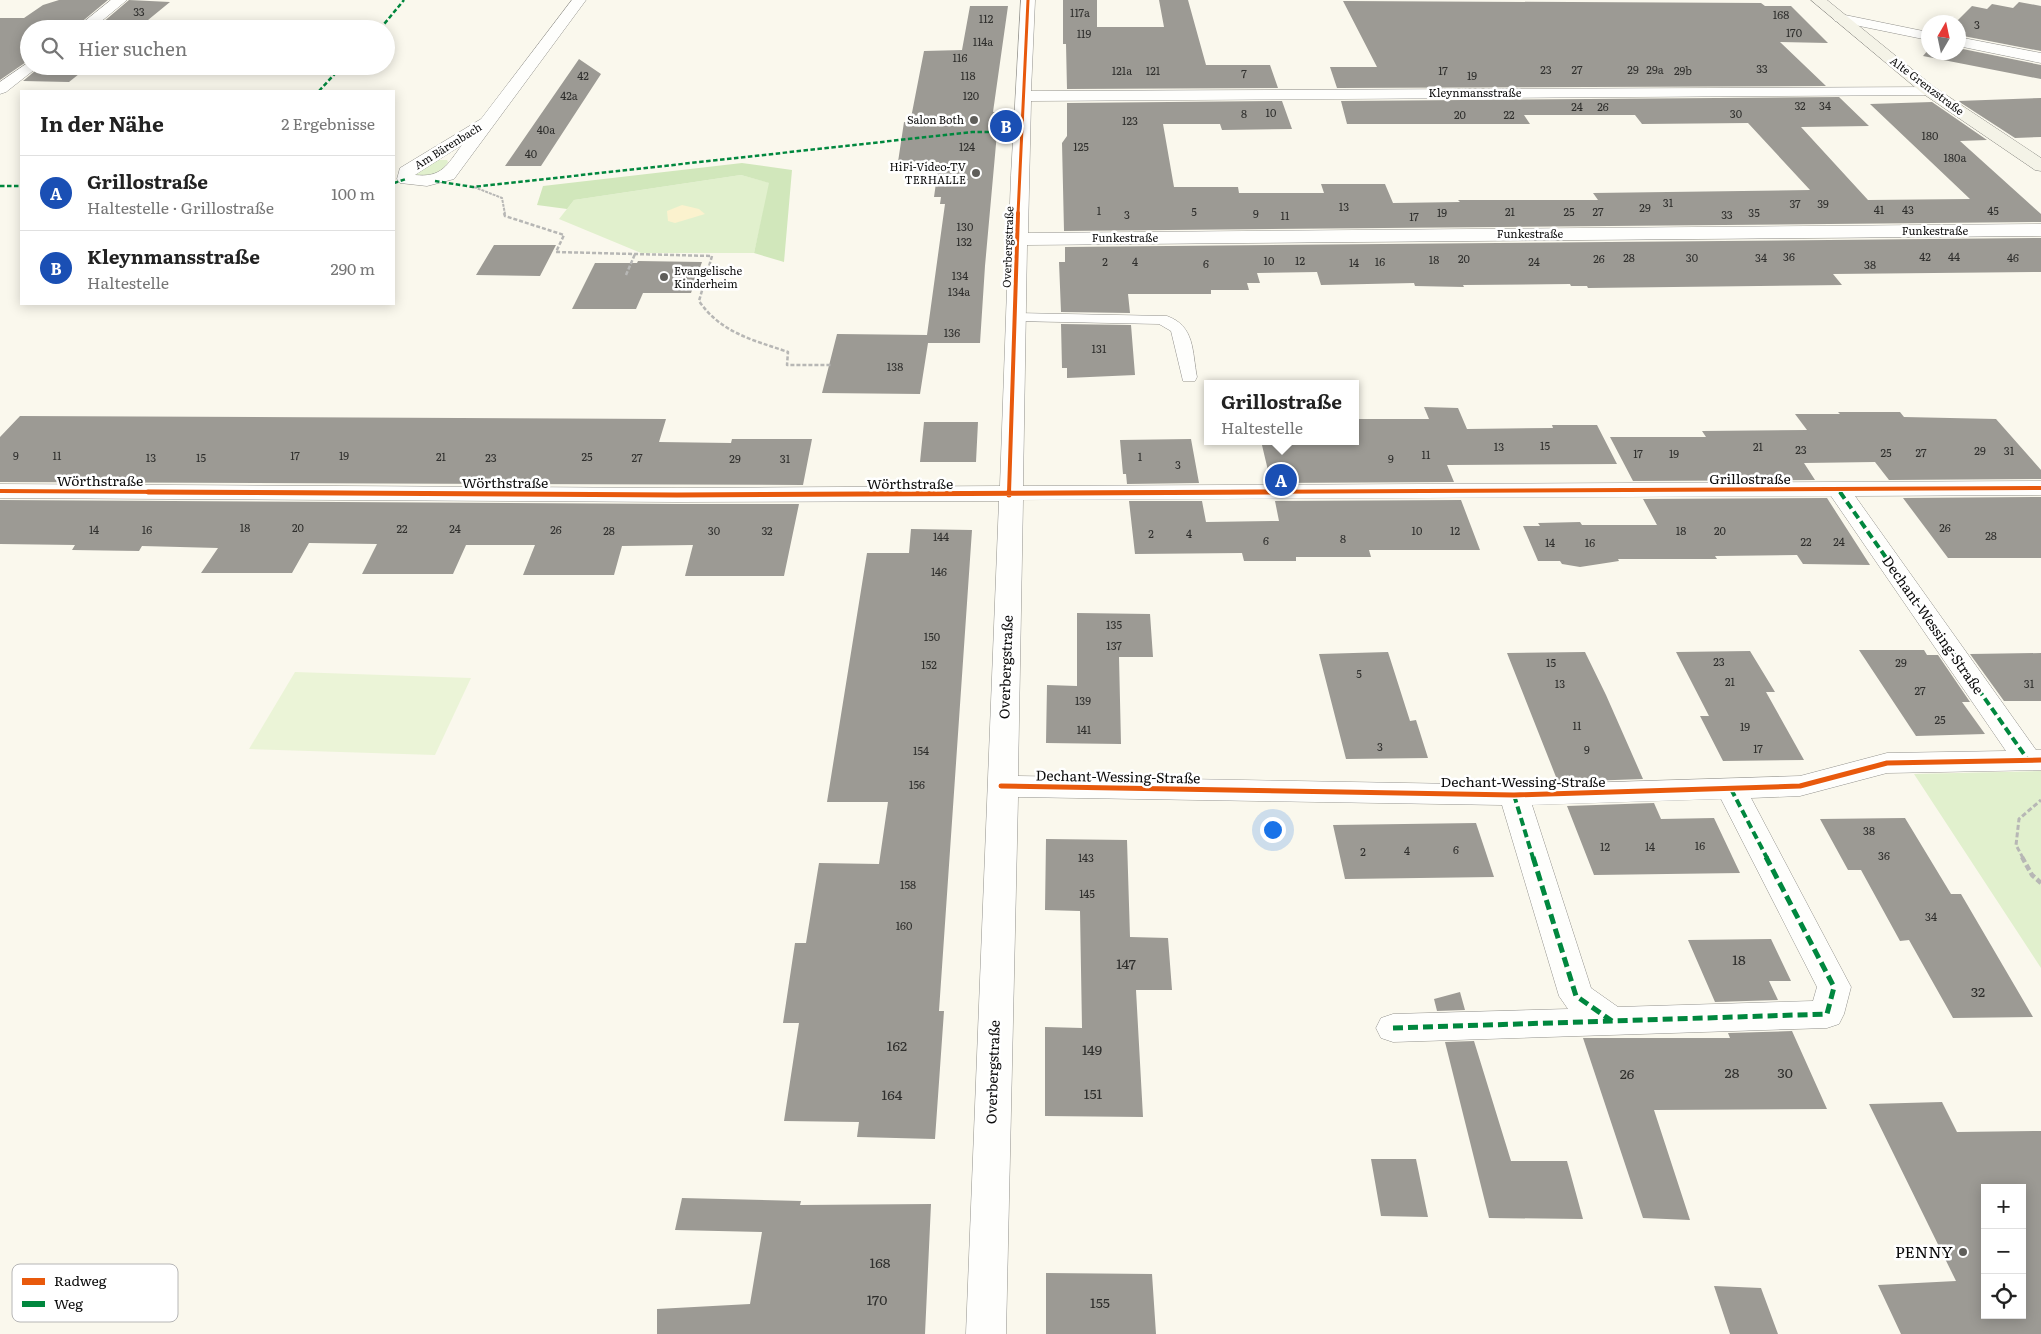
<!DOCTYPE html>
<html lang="de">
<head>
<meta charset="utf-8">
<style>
  body { margin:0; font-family:Literata,serif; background:#f6f6f6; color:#222 }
  .controls { position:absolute; right:15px; bottom:15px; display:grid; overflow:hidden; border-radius:0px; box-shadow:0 2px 12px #0003 }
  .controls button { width:45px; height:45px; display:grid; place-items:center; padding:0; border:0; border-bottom:1px solid #e0e0e0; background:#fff; color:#222; font:25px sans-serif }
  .compass { position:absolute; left:1921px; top:15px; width:45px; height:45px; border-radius:50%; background:#fff; box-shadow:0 2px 12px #0003; rotate:9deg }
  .you { position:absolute; left:1272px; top:829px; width:18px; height:18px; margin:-12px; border:4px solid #fff; border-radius:50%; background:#1a73e8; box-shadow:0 0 0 8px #1a73e833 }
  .badge { display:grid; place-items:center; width:32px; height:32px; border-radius:50%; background:#5f5e5a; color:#fff; font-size:16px; font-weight:700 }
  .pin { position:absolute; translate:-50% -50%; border:2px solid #fff; box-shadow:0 1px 5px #0006 }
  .popup { position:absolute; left:1204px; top:380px; width:155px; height:65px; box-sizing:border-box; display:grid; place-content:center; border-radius:0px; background:#fff; filter:drop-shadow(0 1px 4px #0005); font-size:16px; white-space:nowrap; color:#767676 }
  .popup b { font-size:19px; color:#222 }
  .popup::after { content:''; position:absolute; left:50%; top:100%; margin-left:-10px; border:10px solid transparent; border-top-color:#fff }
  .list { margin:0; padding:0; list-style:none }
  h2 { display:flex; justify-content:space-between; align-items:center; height:65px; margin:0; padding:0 20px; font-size:21px }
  h2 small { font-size:16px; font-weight:400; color:#767676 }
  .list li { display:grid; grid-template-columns:32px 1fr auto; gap:15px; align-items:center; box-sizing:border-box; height:75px; padding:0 20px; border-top:1px solid #e0e0e0 }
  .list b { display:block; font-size:19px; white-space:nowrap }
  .list p { margin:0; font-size:16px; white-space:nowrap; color:#767676 }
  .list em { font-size:16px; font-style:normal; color:#767676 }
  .icon { flex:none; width:28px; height:28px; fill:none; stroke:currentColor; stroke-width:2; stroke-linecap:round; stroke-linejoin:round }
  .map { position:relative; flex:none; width:2041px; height:1334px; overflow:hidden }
  .search { position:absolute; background:#fff; box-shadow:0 2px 12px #0003; left:20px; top:20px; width:375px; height:55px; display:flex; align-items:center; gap:12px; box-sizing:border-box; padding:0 18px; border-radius:28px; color:#767676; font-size:19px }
  .panel { position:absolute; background:#fff; box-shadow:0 2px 12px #0003; left:20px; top:90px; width:375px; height:215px; border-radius:0px }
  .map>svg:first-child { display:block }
</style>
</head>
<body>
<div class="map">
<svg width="2041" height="1334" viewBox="0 0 2041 1334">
  <rect width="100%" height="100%" fill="#faf8ed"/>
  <path fill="#e1f0cd" d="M437 160H447L448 162 439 174 415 177 414 173Z
    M741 175 770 183 754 253H641L559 219 574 200Z
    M2041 771V968L1914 774Z"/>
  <path fill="#d1e7bb" d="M742 163 792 170 784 262 754 253 769 183 741 175 574 200 567 209 537 205 543 186Z"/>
  <path fill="#fbf2ce" d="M682 205 699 209 705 214 675 223 668 221 667 211Z"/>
  <path fill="#ebf4d7" d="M295 672 471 678 435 755 249 749Z"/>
  <path fill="#9c9a94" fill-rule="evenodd" d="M59 0H108L73 29H29V60L0 80V18H24L43 5Z
    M129 0 170 2 137 29H95Z
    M1063 0H1097V27H1164L1159 0H1188L1206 65H1270L1278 88 1067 89 1066 44H1063Z
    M1343 1 1761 3 1765 6H1791L1828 43 1780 42 1826 86 1337 88 1330 67H1377Z
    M2019 2 2041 6V51L1958 35V22H1956L1972 6 1987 9 1992 4 2013 8Z
    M970 6H1008L993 112H996L992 133H997L985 266 980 343H928L920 394 822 393 837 334 927 335 945 204H940L941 197H934L939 162H898L904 122 910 123 924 51 962 50Z
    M1958 48 2041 65V79L1923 56 1928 50V52H1958Z
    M579 59 601 74 541 166H505Z
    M41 66H89L69 82 23 81Z
    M1839 97 1869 126 1801 127 1868 200 1970 199 1870 104 1932 102 1987 140 1960 141 2041 214V222L1064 231 1062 143 1067 136V103L1282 101 1292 129 1222 130 1220 124H1163L1174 187H1238L1239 193H1324L1321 184H1385L1393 203 1460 202 1458 200H1598L1593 193 1810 190 1748 123 1642 124 1635 115H1524L1530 124H1347L1341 101Z
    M2041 98V137L2015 138 1958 101Z
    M2041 238V272L1833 274 1842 285 1588 288 1587 286H1571L1570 284 1463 285 1464 287 1415 286 1414 283 1321 285 1317 272 1257 273 1260 283H1247L1249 290H1211V294H1128L1130 313 1061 312 1059 262H1065V247Z
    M494 245H556L540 276 476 275Z
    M638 261 702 262 691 293H643L636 309H572L595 263H637Z
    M1061 324 1131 325 1135 375 1067 378V368H1062Z
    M1424 407 1458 408 1467 429 1553 428 1552 425H1597L1617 464 1447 465 1454 482 1271 483 1261 441H1355V419H1429Z
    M1838 412H1900L1904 417 1996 419 2041 470V479L1889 480 1875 462 1804 463 1815 480 1633 481 1610 437H1706L1702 431 1807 430 1795 414H1840Z
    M20 416 666 419 659 442 731 443 732 439H812L803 485 0 482V437Z
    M924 422H978L976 462H920Z
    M1191 439 1199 483 1127 484 1126 474H1123L1120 440Z
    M2041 497V558H1948L1903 498Z
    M1827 498 1870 565 1803 564 1797 555 1715 556 1717 559H1618L1619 561 1580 567 1562 564 1560 561H1538L1523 526H1540L1538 523 1580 522 1582 525H1657L1643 499Z
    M0 500 677 504H799L784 576H685L693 545 622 546 614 575H523L535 545H466L453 574H362L377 544 309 543 292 573H201L218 548 142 546 139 551 72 550 75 545 0 544Z
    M1461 500 1480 550H1369L1371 557H1296V561H1244L1242 553 1135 554 1129 501H1202L1206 522 1279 521 1275 501Z
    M911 529 972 530 939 1011H944L935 1139 857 1137 859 1122 784 1121 799 1023H783L795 943H806L819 863 879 864 888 802H827L867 553H909Z
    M1077 613 1150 614 1153 657H1119L1121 744 1046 743 1047 685 1077 686Z
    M1859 650H1924L1927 655H1938L1970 702H1962L1985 734 1916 736Z
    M1750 651 1775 692H1766L1804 760 1723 761 1700 716H1709L1676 652Z
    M1388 652 1410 721 1416 720 1428 758 1346 759 1319 654Z
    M1585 652 1606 695 1643 779 1558 782 1507 653Z
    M2041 653V701H2004L1970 654Z
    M1654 803 1661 819 1714 818 1740 873 1594 875 1567 806Z
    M1905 818 1951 894H1961L2033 1017 1953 1018 1909 940 1900 941 1861 870H1848L1820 819Z
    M1476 823 1494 877 1345 879 1333 825Z
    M1046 839 1127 840 1130 937 1168 938 1172 990H1136L1143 1117 1045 1116V1027L1082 1028 1080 911 1045 910Z
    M1771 939 1791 981H1769L1778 1000 1715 1002 1688 940Z
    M1460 992 1465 1010 1437 1011 1434 999Z
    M1792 1031 1827 1109 1654 1110 1690 1220 1643 1218 1583 1038H1730L1728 1033Z
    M1474 1041 1511 1161H1567L1583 1219 1489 1218 1445 1042Z
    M1942 1102 1957 1132 2041 1131V1334H1901L1878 1285 1956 1281 1869 1104ZM1985 1188H2022V1315H1985Z
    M1371 1159H1416L1428 1217 1381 1216Z
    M682 1198 801 1201 800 1205 931 1204 925 1334H657V1309L750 1304 762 1232 675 1230Z
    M1046 1273 1152 1274 1156 1334H1046Z
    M1714 1286 1761 1288 1778 1334H1730Z"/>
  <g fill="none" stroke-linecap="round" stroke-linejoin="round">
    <defs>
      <path id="lane" d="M1016 313 1167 316C1195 326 1192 351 1197 377L1195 381H1183L1171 331 1159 324 1010 321 1008 318Z"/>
      <path id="street" d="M111 0H127L92 29H75Z
        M572 0H586L454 179 427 186 400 183 397 179 400 168 481 119ZM462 145C447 165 442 178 415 175Z
        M1021 0H1035L1031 91 1934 87 1936 90 1928 95 1031 101 1028 233 2041 224V236L1027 245 1023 486 2041 481V495L1855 496 2036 750H2041V770L1887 773 1800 796 1751 798 1851 987 1844 1014 1839 1024 1827 1028 1393 1042 1381 1038 1376 1028 1381 1018 1393 1014 1568 1009 1559 996 1502 805 1018 797 1006 1334H966L999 501 677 502 0 498V484L677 488 1000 486 1011 176ZM1831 496 2006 751 1887 753 1800 776 1514 785 1018 776 1023 500ZM1721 799 1817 987 1813 1001 1618 1007 1591 988 1532 805Z
        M1840 14 1928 32V40L1835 21 1833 18 1835 15Z
        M1958 37 2041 53V63L1958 46Z
        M29 62V66H39L6 92 0 94V82Z"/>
      <path id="secondary" d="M1811 0H1827L1934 87 2041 158V171L2035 170 1922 93Z"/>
    </defs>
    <use href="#lane" stroke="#93928d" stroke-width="1"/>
    <use href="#street" stroke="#93928d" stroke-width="1"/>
    <use href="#secondary" stroke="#898883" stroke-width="1"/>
    <path stroke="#b7b7b5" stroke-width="2" stroke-dasharray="3 1" stroke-linecap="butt" d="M474 187 502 198 505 214"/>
    <path stroke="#b7b7b5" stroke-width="2.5" stroke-dasharray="4 2" stroke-linecap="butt" d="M504 213 505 216 564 235 556 252 712 256 699 301C721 333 753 340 788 352L787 365H831
      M626 275 635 254"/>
    <path stroke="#b7b7b5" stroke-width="3" stroke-dasharray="5 2.5" stroke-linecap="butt" d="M2023 858 2016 845 2019 819 2041 800"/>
    <path stroke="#b7b7b5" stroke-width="4.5" stroke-dasharray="6 3" stroke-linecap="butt" d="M2022 857 2032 875 2041 883"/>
    <use href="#lane" fill="#fefefc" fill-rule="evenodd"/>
    <use href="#street" fill="#fefefc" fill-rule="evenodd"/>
    <use href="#secondary" fill="#f4f3e7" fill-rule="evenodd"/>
    <path stroke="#00873e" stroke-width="2.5" stroke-dasharray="4.5 2.5" stroke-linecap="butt" d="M380 29 404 0
      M319 91 342 66
      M435 181 473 187 972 132H1021
      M394 183 406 179
      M0 186H21"/>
    <path stroke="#00873e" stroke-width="3" stroke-dasharray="5.5 3" stroke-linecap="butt" d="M1839 490 1841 493"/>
    <path stroke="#00873e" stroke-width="4" stroke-dasharray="8 4" stroke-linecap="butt" d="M1840 492 2028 760
      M1731 789 1767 858
      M1514 795 1533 858"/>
    <path stroke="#00873e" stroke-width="5" stroke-dasharray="10 5" stroke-linecap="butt" d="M1533 857 1576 996 1612 1021 1827 1014 1834 987 1766 857
      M1393 1028 1612 1021"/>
    <defs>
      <path id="cycleway-far2" d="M1018 214 1028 0"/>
      <path id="cycleway-far1" d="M0 491 360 493
        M1009 493 1018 213
        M1042 493 2041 488"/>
      <path id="cycleway" d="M148 492 677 495 1286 492
        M1009 495V492
        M1001 786 1514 795 1800 786 1887 763 2041 760"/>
    </defs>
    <use href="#cycleway-far2" stroke="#fff" stroke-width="5"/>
    <use href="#cycleway-far1" stroke="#fff" stroke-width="6"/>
    <use href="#cycleway" stroke="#fff" stroke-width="8"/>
    <use href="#cycleway-far2" stroke="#e8590c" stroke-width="3"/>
    <use href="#cycleway-far1" stroke="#e8590c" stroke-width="4"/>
    <use href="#cycleway" stroke="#e8590c" stroke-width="5"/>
  </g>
  <g fill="#5f5e5a" stroke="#fff" stroke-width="2">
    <circle cx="974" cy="120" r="5"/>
    <circle cx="976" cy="173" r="5"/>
    <circle cx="664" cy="277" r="5"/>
    <circle cx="1963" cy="1252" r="5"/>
  </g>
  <g text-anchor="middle" stroke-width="5" stroke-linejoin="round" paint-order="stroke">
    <g font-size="11" fill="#2f2f2d">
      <text x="139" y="16">33</text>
      <text x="1080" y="17">117a</text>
      <text x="1781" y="19">168</text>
      <text x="986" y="23">112</text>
      <text x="1977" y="29">3</text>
      <text x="1794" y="37">170</text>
      <text x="1084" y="38">119</text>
      <text x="983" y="46">114a</text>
      <text x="960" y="62">116</text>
      <text x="1762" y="73">33</text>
      <text x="1546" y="74">23</text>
      <text x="1577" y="74">27</text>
      <text x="1633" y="74">29</text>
      <text x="1655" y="74">29a</text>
      <text x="1122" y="75">121a</text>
      <text x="1153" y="75">121</text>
      <text x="1443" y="75">17</text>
      <text x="1683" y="75">29b</text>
      <text x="1244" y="78">7</text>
      <text x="583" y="80">42</text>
      <text x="968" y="80">118</text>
      <text x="1472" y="80">19</text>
      <text x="569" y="100">42a</text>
      <text x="971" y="100">120</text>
      <text x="1800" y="110">32</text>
      <text x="1825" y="110">34</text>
      <text x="1577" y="111">24</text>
      <text x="1603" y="111">26</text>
      <text x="1271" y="117">10</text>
      <text x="1244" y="118">8</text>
      <text x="1736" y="118">30</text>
      <text x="1460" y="119">20</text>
      <text x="1509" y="119">22</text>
      <text x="1130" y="125">123</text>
      <text x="546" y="134">40a</text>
      <text x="1930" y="140">180</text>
      <text x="967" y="151">124</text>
      <text x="1081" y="151">125</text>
      <text x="531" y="158">40</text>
      <text x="1955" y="162">180a</text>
      <text x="1668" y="207">31</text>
      <text x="1795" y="208">37</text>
      <text x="1823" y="208">39</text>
      <text x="1344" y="211">13</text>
      <text x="1645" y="212">29</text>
      <text x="1879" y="214">41</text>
      <text x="1908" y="214">43</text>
      <text x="1099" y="215">1</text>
      <text x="1993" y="215">45</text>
      <text x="1194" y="216">5</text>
      <text x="1510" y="216">21</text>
      <text x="1569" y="216">25</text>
      <text x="1598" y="216">27</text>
      <text x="1442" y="217">19</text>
      <text x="1754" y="217">35</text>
      <text x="1256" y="218">9</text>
      <text x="1127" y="219">3</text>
      <text x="1727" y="219">33</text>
      <text x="1285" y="220">11</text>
      <text x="1414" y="221">17</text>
      <text x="965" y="231">130</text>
      <text x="964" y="246">132</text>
      <text x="1789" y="261">36</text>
      <text x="1925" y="261">42</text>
      <text x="1954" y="261">44</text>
      <text x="1629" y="262">28</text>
      <text x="1692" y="262">30</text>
      <text x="1761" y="262">34</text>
      <text x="2013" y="262">46</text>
      <text x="1464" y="263">20</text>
      <text x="1599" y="263">26</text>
      <text x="1434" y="264">18</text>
      <text x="1269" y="265">10</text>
      <text x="1300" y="265">12</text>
      <text x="1105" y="266">2</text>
      <text x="1135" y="266">4</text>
      <text x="1380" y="266">16</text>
      <text x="1534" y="266">24</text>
      <text x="1354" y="267">14</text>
      <text x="1206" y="268">6</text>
      <text x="1870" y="269">38</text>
      <text x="960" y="280">134</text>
      <text x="959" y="296">134a</text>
      <text x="952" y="337">136</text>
      <text x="1099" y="353">131</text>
      <text x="895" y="371">138</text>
      <text x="1545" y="450">15</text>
      <text x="1499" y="451">13</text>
      <text x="1758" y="451">21</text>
      <text x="1801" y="454">23</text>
      <text x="1980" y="455">29</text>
      <text x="2009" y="455">31</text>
      <text x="1886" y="457">25</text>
      <text x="1921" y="457">27</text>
      <text x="1638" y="458">17</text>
      <text x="1674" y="458">19</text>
      <text x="1426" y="459">11</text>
      <text x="16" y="460">9</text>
      <text x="57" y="460">11</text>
      <text x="295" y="460">17</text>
      <text x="344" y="460">19</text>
      <text x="441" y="461">21</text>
      <text x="587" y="461">25</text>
      <text x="1140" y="461">1</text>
      <text x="151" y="462">13</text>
      <text x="201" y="462">15</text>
      <text x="491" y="462">23</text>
      <text x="637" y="462">27</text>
      <text x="735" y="463">29</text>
      <text x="785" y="463">31</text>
      <text x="1391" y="463">9</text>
      <text x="1178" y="469">3</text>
      <text x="245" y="532">18</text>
      <text x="298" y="532">20</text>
      <text x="1945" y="532">26</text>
      <text x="402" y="533">22</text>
      <text x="455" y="533">24</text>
      <text x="94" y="534">14</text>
      <text x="147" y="534">16</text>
      <text x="556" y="534">26</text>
      <text x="609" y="535">28</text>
      <text x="714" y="535">30</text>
      <text x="767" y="535">32</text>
      <text x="1417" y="535">10</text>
      <text x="1455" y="535">12</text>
      <text x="1681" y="535">18</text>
      <text x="1720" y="535">20</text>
      <text x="1151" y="538">2</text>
      <text x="1189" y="538">4</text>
      <text x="1991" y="540">28</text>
      <text x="941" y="541">144</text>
      <text x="1343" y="543">8</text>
      <text x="1266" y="545">6</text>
      <text x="1806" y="546">22</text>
      <text x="1839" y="546">24</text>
      <text x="1550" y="547">14</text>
      <text x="1590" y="547">16</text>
      <text x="939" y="576">146</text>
      <text x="1114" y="629">135</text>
      <text x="932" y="641">150</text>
      <text x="1114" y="650">137</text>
      <text x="1719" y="666">23</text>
      <text x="1551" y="667">15</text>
      <text x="1901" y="667">29</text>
      <text x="929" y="669">152</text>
      <text x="1359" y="678">5</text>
      <text x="1730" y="686">21</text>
      <text x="1560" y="688">13</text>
      <text x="2029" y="688">31</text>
      <text x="1920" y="695">27</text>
      <text x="1083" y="705">139</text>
      <text x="1940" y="724">25</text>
      <text x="1577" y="730">11</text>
      <text x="1745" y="731">19</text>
      <text x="1084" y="734">141</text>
      <text x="1380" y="751">3</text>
      <text x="1758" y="753">17</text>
      <text x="1587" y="754">9</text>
      <text x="921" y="755">154</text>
      <text x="917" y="789">156</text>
      <text x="1869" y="835">38</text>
      <text x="1700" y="850">16</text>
      <text x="1605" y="851">12</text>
      <text x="1650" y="851">14</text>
      <text x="1456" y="854">6</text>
      <text x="1407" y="855">4</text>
      <text x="1363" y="856">2</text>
      <text x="1884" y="860">36</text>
      <text x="1086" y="862">143</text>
      <text x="908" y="889">158</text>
      <text x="1087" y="898">145</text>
      <text x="1931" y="921">34</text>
      <text x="904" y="930">160</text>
    </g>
    <g font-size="11" fill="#0b0b0b" stroke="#fff">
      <text transform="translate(1927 86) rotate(37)" y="4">Alte Grenzstraße</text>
      <text x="1475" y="97">Kleynmansstraße</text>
      <text transform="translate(448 146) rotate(-32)" y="4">Am Bärenbach</text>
      <text x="1935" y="235">Funkestraße</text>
      <text x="1530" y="238">Funkestraße</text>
      <text x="1125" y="242">Funkestraße</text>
      <text transform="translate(1008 247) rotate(-88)" y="4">Overbergstraße</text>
    </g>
    <g font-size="11" fill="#0b0b0b" stroke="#fff" text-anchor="end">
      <text x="964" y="124">Salon Both</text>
      <text x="966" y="171">HiFi-Video-TV<tspan x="966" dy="13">TERHALLE</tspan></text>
      <text x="674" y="275" text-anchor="start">Evangelische<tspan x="674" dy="13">Kinderheim</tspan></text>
    </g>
    <g font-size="14" fill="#0b0b0b" stroke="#fff">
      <text x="1750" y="484">Grillostraße</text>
      <text x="100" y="486">Wörthstraße</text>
      <text x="505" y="488">Wörthstraße</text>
      <text x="910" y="489">Wörthstraße</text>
      <text transform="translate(1933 625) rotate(55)" y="5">Dechant-Wessing-Straße</text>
      <text transform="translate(1006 667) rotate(-88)" y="5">Overbergstraße</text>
      <text transform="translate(1118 777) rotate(1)" y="5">Dechant-Wessing-Straße</text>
      <text x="1523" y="787">Dechant-Wessing-Straße</text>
      <text transform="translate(993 1072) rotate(-88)" y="5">Overbergstraße</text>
    </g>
    <g font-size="14" fill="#2f2f2d">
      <text x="1739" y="965">18</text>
      <text x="1126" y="969">147</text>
      <text x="1978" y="997">32</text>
      <text x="897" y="1051">162</text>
      <text x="1092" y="1055">149</text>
      <text x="1732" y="1078">28</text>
      <text x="1785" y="1078">30</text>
      <text x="1627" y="1079">26</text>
      <text x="1093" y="1099">151</text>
      <text x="892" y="1100">164</text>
      <text x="880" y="1268">168</text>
      <text x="877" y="1305">170</text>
      <text x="1100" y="1308">155</text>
    </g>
    <g font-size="16" fill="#0b0b0b" stroke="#fff" text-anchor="end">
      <text x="1953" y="1258">PENNY</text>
    </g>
  </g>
  <rect x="12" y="1264" width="166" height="58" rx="8" fill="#fff" stroke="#b6b6b6" stroke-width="1"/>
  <rect x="22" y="1278" width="23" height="7" fill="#e8590c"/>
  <rect x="22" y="1301" width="23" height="6" fill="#00873e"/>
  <g font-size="14" fill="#0b0b0b">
    <text x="54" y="1286">Radweg</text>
    <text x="54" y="1309">Weg</text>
  </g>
</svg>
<div class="controls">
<button>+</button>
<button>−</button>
<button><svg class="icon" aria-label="locate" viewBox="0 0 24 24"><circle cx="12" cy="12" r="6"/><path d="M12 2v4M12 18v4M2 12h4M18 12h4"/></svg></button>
</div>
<svg class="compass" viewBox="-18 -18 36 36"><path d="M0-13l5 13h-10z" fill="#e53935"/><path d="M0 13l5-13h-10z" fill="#767676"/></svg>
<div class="you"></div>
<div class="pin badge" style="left:1281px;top:480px;background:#1a4fb4">A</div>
<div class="popup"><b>Grillostraße</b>Haltestelle</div>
<div class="pin badge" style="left:1006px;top:126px;background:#1a4fb4">B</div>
<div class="search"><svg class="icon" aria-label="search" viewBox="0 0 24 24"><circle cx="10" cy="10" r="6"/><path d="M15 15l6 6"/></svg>Hier suchen</div>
<section class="panel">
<h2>In der Nähe<small>2 Ergebnisse</small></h2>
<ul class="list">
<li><span class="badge" style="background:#1a4fb4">A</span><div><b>Grillostraße</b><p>Haltestelle · Grillostraße</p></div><em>100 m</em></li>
<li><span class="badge" style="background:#1a4fb4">B</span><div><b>Kleynmansstraße</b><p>Haltestelle</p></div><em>290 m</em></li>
</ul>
</section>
</div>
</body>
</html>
